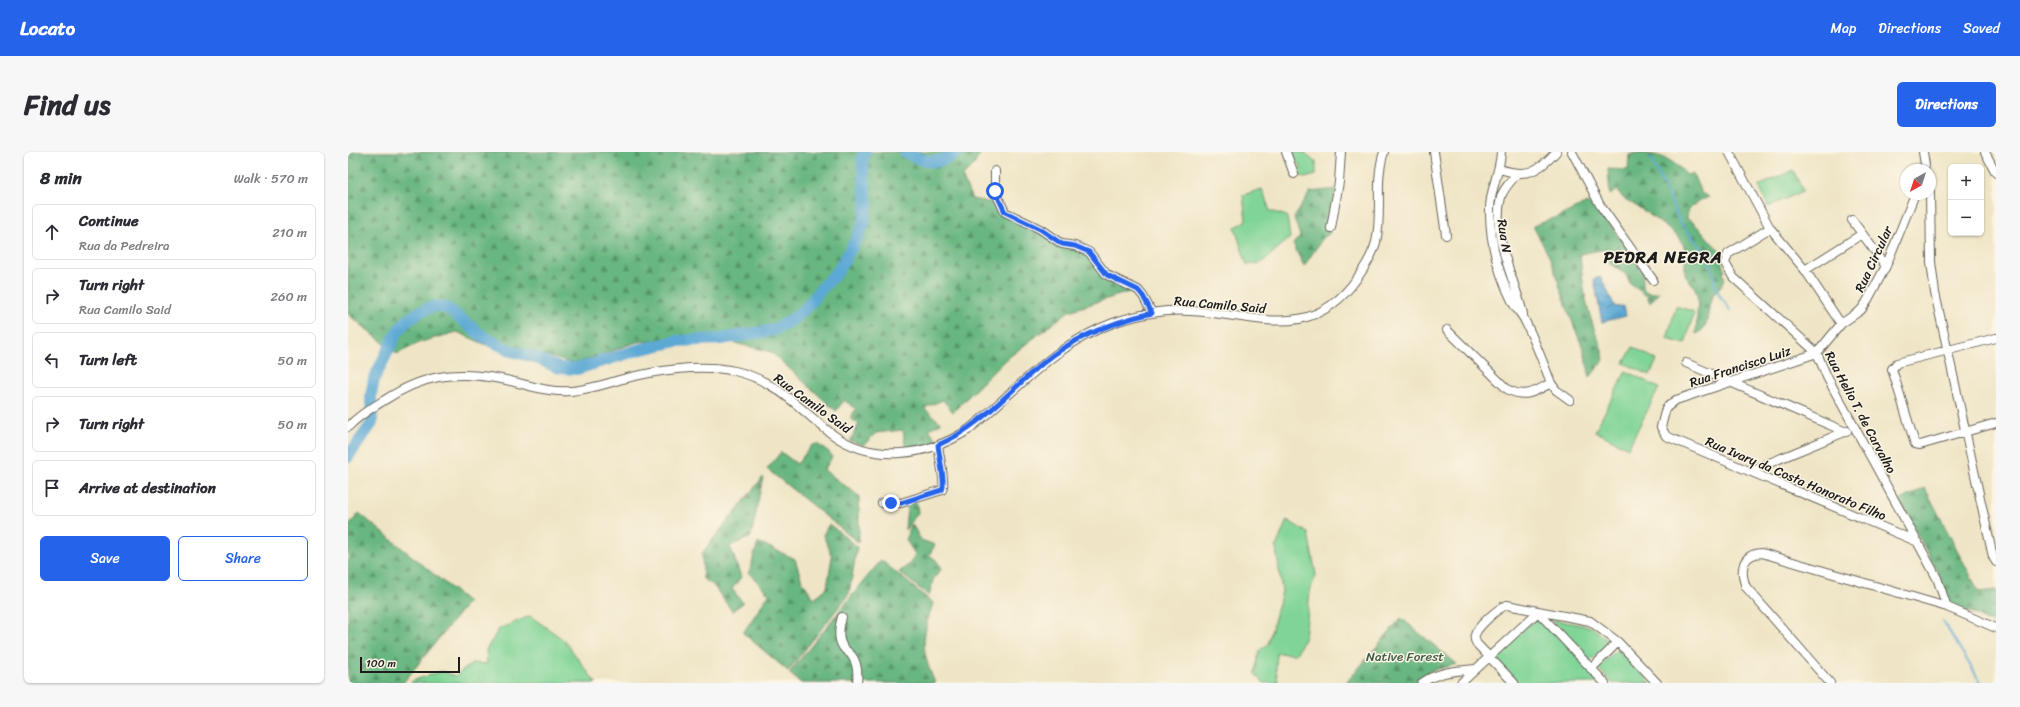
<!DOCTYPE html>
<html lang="en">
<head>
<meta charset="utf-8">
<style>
  body { margin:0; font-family:Sriracha,sans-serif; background:#f7f7f7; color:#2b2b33 }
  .controls { position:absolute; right:12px; top:12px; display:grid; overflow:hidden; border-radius:6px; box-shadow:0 1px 3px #0004 }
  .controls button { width:36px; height:36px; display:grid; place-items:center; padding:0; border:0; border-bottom:1px solid #e1e1e2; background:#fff; color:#2b2b33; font:20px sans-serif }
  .compass { position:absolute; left:1552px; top:12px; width:36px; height:36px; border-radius:50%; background:#fff; box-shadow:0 1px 3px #0004; rotate:219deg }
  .scale { position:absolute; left:12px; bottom:10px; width:100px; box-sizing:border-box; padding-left:4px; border:2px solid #1c1c1c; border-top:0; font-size:11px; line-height:14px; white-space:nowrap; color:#1c1c1c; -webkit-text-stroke:3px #fcf5e5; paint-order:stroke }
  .stop { position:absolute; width:12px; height:12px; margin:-9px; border:3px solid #2563eb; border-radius:50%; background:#fff }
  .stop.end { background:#2563eb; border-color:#fff; box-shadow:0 1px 4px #0008 }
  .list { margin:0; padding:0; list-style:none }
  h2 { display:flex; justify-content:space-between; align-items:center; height:52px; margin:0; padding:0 16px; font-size:17px }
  h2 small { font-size:13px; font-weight:400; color:#7c7c81 }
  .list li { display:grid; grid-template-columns:26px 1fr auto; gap:12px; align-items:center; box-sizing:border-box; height:56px; margin:0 8px 8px; padding:0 8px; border:1px solid #e1e1e2; border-radius:6px }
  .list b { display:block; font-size:15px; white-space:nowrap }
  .list p { margin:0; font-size:13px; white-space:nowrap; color:#7c7c81 }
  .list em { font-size:13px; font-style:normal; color:#7c7c81 }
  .actions { display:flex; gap:8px; padding:12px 16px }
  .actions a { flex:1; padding:9px 0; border:1px solid #2563eb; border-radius:6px; text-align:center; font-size:14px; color:#2563eb }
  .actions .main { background:#2563eb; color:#fff }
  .icon { flex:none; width:22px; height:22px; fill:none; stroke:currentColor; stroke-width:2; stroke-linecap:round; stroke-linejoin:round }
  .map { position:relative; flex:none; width:1648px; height:531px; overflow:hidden; border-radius:6px }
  header { display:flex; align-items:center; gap:24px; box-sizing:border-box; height:56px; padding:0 20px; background:#2563eb; color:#fff }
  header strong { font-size:19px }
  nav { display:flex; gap:22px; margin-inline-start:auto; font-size:14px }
  .intro { display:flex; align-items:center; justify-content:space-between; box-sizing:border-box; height:96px; padding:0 24px }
  h1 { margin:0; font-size:28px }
  .button { padding:10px 18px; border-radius:6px; background:#2563eb; color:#fff; font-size:14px; font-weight:700 }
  main { display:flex; gap:24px; padding:0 24px }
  aside { flex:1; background:#fff; border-radius:6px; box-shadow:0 1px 3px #0004 }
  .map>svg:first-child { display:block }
</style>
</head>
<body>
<header>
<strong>Locato</strong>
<nav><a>Map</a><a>Directions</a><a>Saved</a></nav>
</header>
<div class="intro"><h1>Find us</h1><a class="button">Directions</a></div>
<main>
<aside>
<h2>8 min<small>Walk · 570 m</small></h2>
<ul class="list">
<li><svg class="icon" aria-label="ahead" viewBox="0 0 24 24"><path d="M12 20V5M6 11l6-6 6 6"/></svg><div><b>Continue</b><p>Rua da Pedreira</p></div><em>210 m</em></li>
<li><svg class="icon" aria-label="right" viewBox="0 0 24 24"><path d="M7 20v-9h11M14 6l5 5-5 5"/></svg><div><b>Turn right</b><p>Rua Camilo Said</p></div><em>260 m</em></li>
<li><svg class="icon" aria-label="left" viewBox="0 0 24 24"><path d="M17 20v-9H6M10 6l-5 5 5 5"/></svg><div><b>Turn left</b></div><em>50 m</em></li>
<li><svg class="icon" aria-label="right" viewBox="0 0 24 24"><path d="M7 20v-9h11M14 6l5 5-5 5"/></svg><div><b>Turn right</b></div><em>50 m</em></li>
<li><svg class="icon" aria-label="arrive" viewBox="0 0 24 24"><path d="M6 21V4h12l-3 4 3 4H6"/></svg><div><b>Arrive at destination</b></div></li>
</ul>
<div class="actions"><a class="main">Save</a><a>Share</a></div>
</aside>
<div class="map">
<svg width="1648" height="531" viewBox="0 0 1648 531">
  <defs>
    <pattern id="forest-firs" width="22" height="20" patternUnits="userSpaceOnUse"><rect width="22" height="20" fill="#68b680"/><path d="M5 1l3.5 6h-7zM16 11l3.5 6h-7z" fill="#559368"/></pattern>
    <pattern id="water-waves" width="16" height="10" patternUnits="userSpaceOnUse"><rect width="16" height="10" fill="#5ba9d5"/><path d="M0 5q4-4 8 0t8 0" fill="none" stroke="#4a89ac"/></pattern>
  </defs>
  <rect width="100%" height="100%" fill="#fcf5e5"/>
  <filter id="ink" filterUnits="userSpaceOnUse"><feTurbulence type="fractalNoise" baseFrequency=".025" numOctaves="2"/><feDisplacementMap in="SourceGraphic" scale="8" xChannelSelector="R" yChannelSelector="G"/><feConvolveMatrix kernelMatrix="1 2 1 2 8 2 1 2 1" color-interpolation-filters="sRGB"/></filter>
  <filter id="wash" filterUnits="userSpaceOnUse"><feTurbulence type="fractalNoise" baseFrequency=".012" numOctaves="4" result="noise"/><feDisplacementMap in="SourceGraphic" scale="16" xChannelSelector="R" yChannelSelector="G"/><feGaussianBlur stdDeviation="0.9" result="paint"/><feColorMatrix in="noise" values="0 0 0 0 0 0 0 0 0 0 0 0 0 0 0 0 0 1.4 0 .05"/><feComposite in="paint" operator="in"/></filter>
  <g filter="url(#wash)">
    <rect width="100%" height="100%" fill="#efe5c6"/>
    <path fill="#80d497" stroke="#4e785a" d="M945 0H956L968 10V23L957 26 952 24 950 20 953 16 952 12 944 8 946 5Z
      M1445 18 1455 39 1420 55 1411 34Z
      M914 37 922 59 939 64 942 86 913 111 899 113 887 76 898 68 895 43Z
      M1328 154 1346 160 1337 192 1319 187Z
      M1285 195 1309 208 1302 223 1276 211Z
      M1278 219 1311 236 1280 296 1247 279Z
      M939 368 960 381 968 423 962 439 957 485 948 502 929 501 928 516 930 531H916L907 522 911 499 920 492 934 440 928 395Z
      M182 464 216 488 248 531H63L64 529 94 519 107 524 125 511 139 512 138 498 151 477Z
      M1194 465 1255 531H1171L1146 505 1188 466 1190 468Z
      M1202 467 1244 475 1262 491 1242 509Z
      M1270 497 1303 531H1264L1250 516Z"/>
    <path fill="url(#forest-firs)" stroke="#42694e" d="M0 0H633L626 13 614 25 624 47 651 52 655 61 662 67 734 98 784 139 721 159 656 209 605 260 595 248 576 256 593 271 581 277 589 289 574 296 558 298 555 278 528 281 516 293 502 289 511 272 502 266 508 257 496 248 488 259 423 200 359 184 289 190 226 212 197 203 143 195 109 180 73 190 49 202 0 162Z
      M1288 1C1312 2 1323 6 1339 23L1345 22 1353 41 1361 45C1350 50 1339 53 1339 67 1356 76 1360 91 1376 101L1373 106 1377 117 1375 122 1377 127C1374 135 1367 138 1364 145 1358 157 1364 175 1348 182L1350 147 1347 136 1337 122V97L1332 86 1298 60 1275 46 1269 38 1262 43 1260 17 1280 18 1281 3Z
      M988 37 980 77 982 81 975 86 956 114 945 92 952 84 946 66 962 40Z
      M1239 51 1257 65 1295 120C1295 134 1292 144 1311 140L1302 151 1299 144 1282 132C1279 120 1272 118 1262 112L1258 97 1232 102C1234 123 1236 146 1243 167 1247 181 1254 193 1256 208L1242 225 1236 199 1222 164 1202 106 1185 74 1212 64Z
      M469 292 480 299 484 305 476 318 511 344V391L419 317 433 300 449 312 464 293Z
      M415 325 403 385 382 394 393 425 384 437 395 451 384 459 365 433 355 427 354 401Z
      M1577 336 1631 440 1648 438V471L1636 468 1625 461 1601 453 1590 420 1551 349Z
      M562 351H569L570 361 557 378 559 354Z
      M11 361 120 450 55 531H0V375Z
      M481 372 509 395 501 442 440 519 395 481 421 442 401 421 410 390 447 407 454 429 466 446 479 436 484 404 475 383Z
      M564 372 573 388 587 393 581 403 588 408 594 416 585 428 581 444 551 420 562 412 567 402 558 388Z
      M533 408 585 451C574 486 572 496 587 531H453L441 521Z
      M1053 466 1109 512 1082 519 1069 531H998Z"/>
    <path fill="url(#water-waves)" stroke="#3c6278" d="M1253 125 1267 155 1276 154 1278 164 1254 170 1246 127Z"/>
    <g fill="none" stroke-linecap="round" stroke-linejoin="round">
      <path stroke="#5ba9d5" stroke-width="2" d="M1303 6 1332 70 1360 104 1365 118 1367 132 1372 144 1382 158
        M1595 469 1633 531"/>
      <path stroke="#5ba9d5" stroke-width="12" d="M557 0C575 11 592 14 610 0
        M0 305 24 271 23 243 26 227 49 180 59 169 71 160 87 154 99 156 136 185 163 199 186 205 211 216 229 217 290 198 329 189 373 187 426 178 445 167 460 154 472 138 490 119 504 95 515 74 519 53 514 6 517 0"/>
    </g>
  </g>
  <g filter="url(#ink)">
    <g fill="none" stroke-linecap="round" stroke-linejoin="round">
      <defs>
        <path id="minor" d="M938 0 946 22
          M1086 0 1098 83
          M1153 0C1152 22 1141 38 1142 60 1142 91 1151 123 1165 151 1168 157 1174 162 1177 169 1187 189 1195 210 1203 231L1208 238 1222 248
          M1224 0 1252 53 1305 128
          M1381 0 1422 76 1457 118 1493 172
          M1575 0 1577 13 1576 18
          M1637 0 1648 21
          M1152 17C1178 26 1190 20 1208 0
          M647 19V39L657 60 692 77 714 92 727 94 741 100 759 123 790 138 795 144 804 161
          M1168 23C1163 29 1155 37 1153 45 1143 86 1166 124 1175 162
          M1582 40 1583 110 1587 141 1645 405 1648 410
          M1567 42 1538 114 1518 151 1513 158 1493 172 1469 201 1328 248 1318 256 1313 275 1318 284 1570 390
          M1504 68 1538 114
          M983 76 991 30 993 0
          M1422 76 1380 102 1377 111 1385 125 1469 201 1479 225 1589 426 1599 455
          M1457 118 1514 82
          M1099 178 1159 237C1177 247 1186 240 1203 231
          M1648 186 1549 211 1544 217 1567 292 1572 293 1648 271
          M1338 211 1498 280
          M0 275C10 264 22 257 35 249 75 223 106 218 153 227 175 231 199 241 222 239 238 238 255 233 271 228 305 219 352 211 387 219 430 229 451 257 484 282 525 312 580 304 620 278 669 239 703 194 765 171 789 163 816 157 842 159 908 162 963 193 1010 125 1017 115 1025 102 1028 90 1035 60 1026 30 1036 0
          M1402 319 1499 279
          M534 351H553L594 338C598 333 591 303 590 293
          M1190 460 1257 531
          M494 465C491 475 489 486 495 495 497 499 502 500 504 504 510 512 510 522 509 531
          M1243 517 1270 490
          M1074 531C1090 519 1109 519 1128 517
          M1113 531 1190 460
          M1166 531 1129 492C1127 489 1126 486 1127 483 1129 475 1151 455 1159 453L1242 469 1270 490 1309 531
          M1482 531 1398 435C1392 419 1393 402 1414 401L1599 455 1648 476"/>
      </defs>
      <use href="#minor" stroke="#666258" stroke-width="10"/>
      <use href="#minor" stroke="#fff" stroke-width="8"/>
    </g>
  </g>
  <g fill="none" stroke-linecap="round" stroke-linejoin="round" filter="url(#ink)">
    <path stroke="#2563eb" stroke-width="5" d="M543 351H553L594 338C598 333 591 303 590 293 632 275 660 240 695 211 726 185 765 170 804 161L795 144 790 138 759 123 741 100 727 94 714 92 692 77 657 60 647 39"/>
  </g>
  <g text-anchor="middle" stroke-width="3" stroke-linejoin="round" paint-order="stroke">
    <g font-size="13" fill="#1c1c1c" stroke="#fcf5e5">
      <text transform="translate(1157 84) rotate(81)" y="5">Rua N</text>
      <text transform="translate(1525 107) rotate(-65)" y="5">Rua Circular</text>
      <text transform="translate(872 152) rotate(5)" y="5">Rua Camilo Said</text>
      <text transform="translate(1392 214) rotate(-18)" y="5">Rua Francisco Luiz</text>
      <text transform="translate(465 251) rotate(36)" y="5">Rua Camilo Said</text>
      <text transform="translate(1513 260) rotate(62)" y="5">Rua Helio T. de Carvalho</text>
      <text transform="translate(1448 326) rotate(23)" y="5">Rua Ivary da Costa Honorato Filho</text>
    </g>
    <g font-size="13" fill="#3f5c47" stroke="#fcf5e5">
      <text x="1057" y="509">Native Forest</text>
    </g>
    <g font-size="17" font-weight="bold" letter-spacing="1" fill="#1c1c1c" stroke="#fcf5e5">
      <text x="1315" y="111">PEDRA NEGRA</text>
    </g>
  </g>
</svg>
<div class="controls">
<button>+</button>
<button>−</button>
</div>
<svg class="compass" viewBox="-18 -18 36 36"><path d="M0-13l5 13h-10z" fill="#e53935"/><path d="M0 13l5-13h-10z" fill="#7c7c81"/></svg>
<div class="scale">100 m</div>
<div class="stop" style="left:647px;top:39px"></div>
<div class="stop end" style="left:543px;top:351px"></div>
</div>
</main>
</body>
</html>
